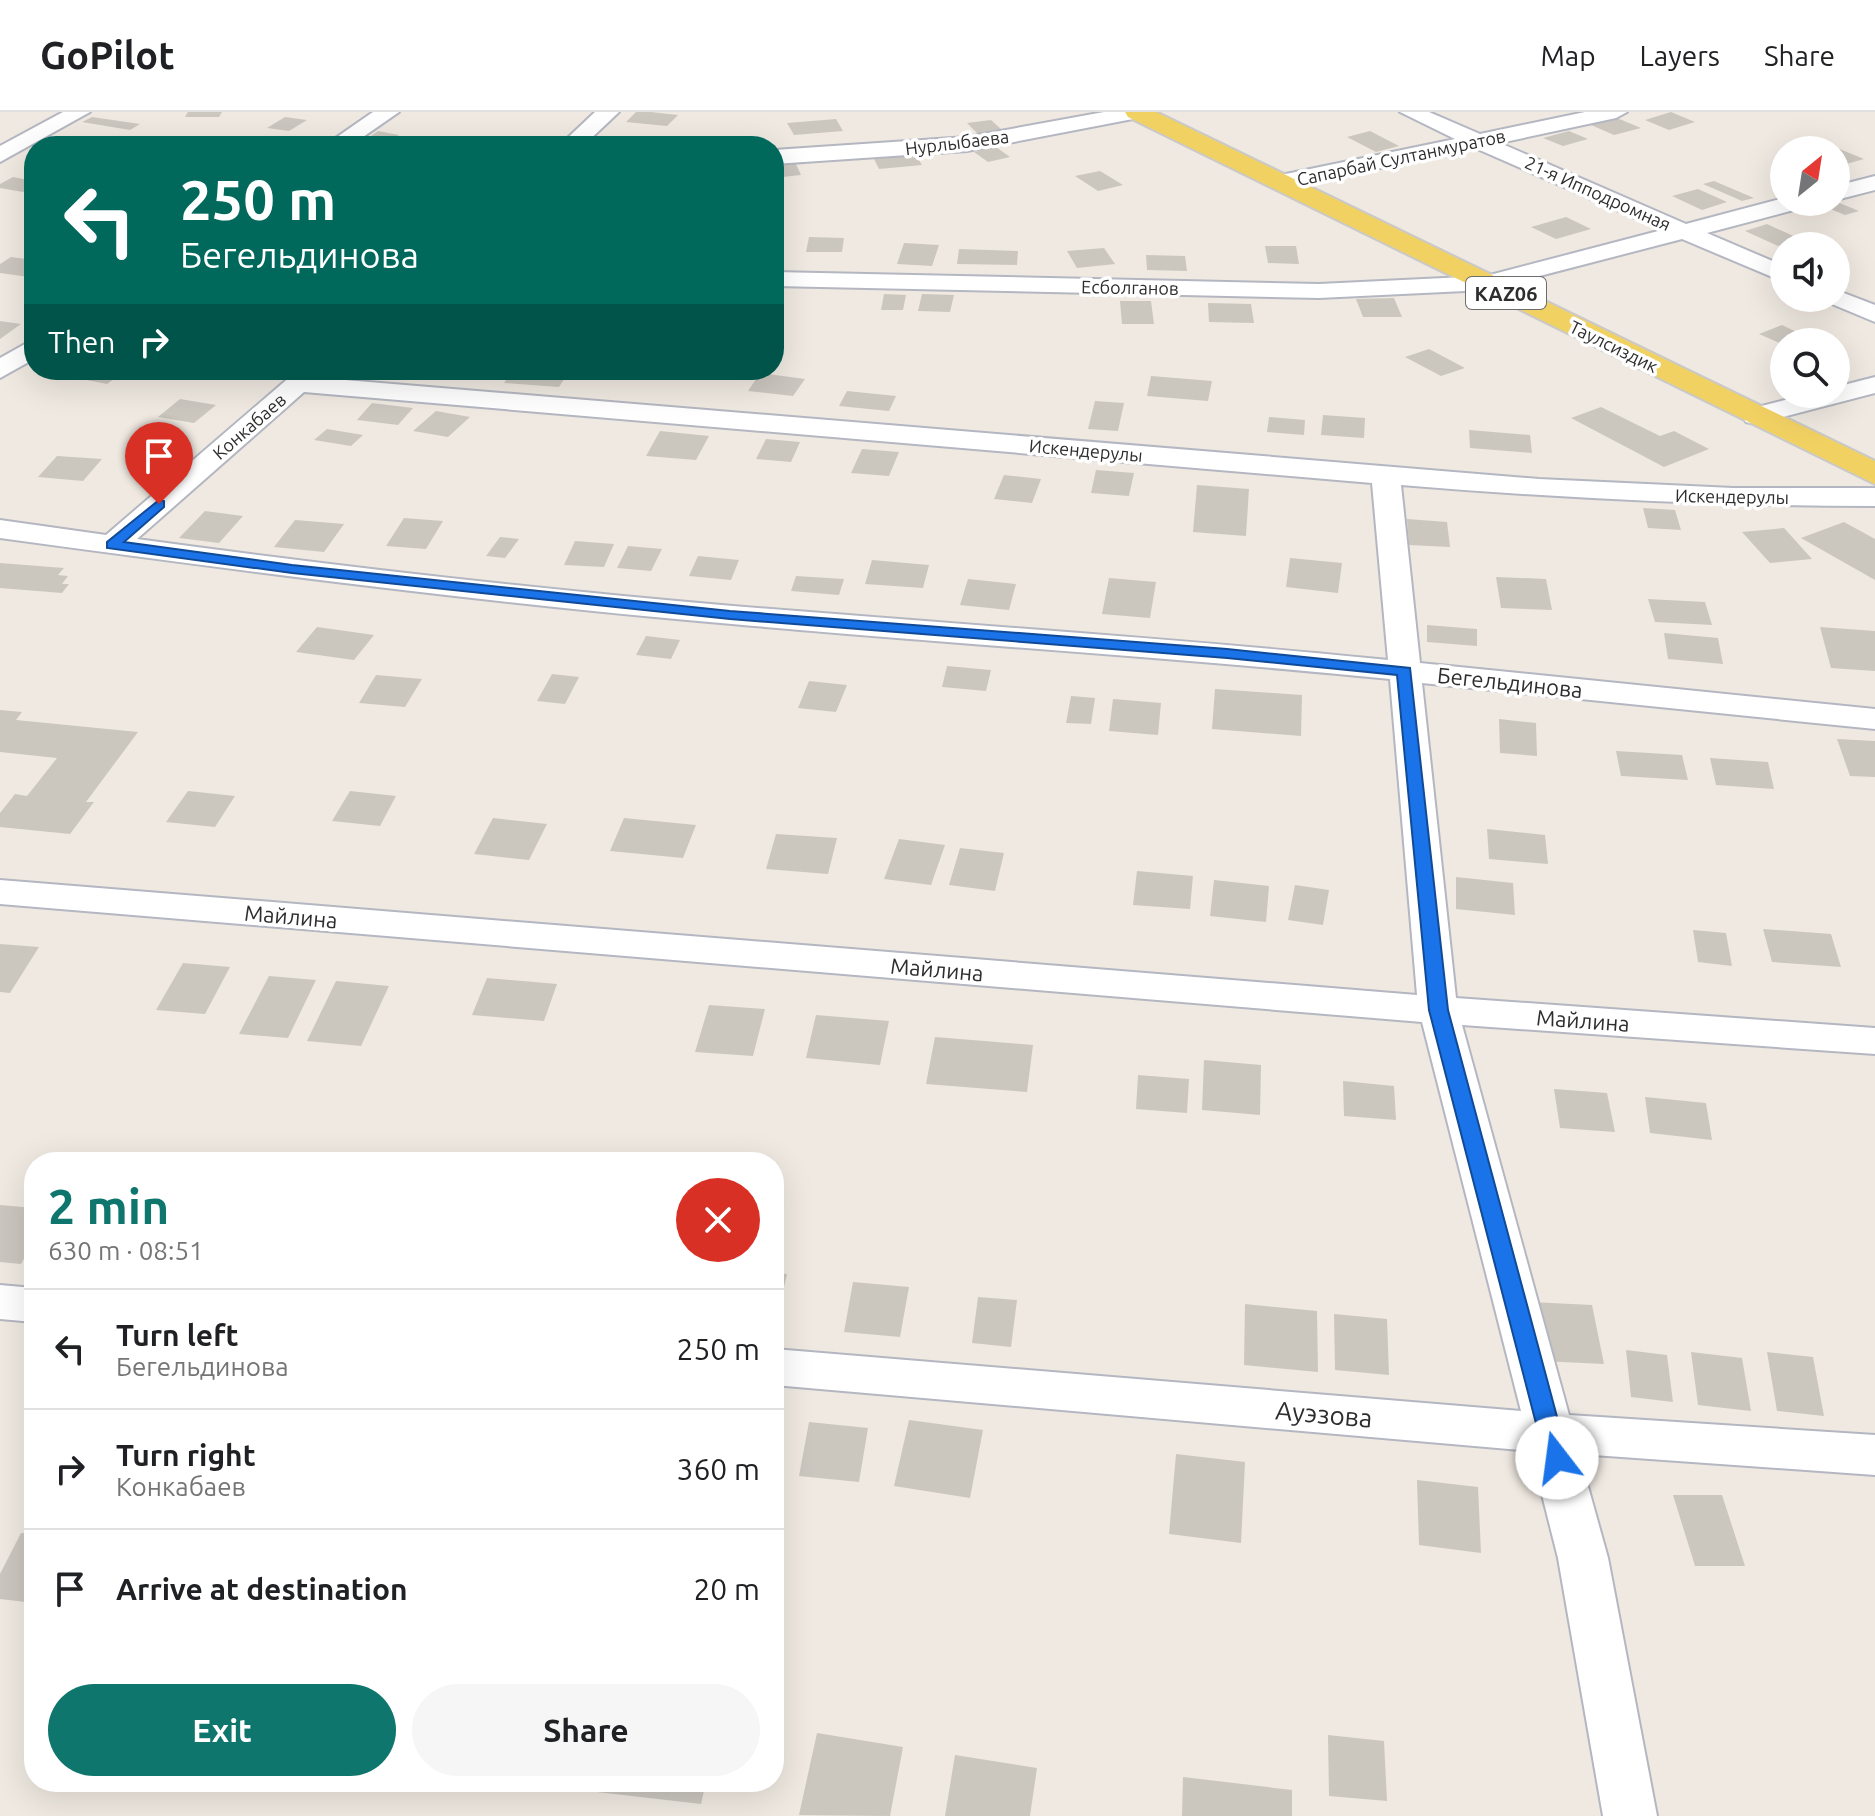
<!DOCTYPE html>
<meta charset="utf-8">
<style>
:root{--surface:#fff;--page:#f6f6f6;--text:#202124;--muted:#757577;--line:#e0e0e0;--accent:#0f766e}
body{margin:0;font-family:Ubuntu,sans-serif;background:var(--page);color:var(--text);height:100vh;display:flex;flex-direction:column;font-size:30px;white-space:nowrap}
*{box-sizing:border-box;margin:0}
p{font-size:26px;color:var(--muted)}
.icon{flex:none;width:44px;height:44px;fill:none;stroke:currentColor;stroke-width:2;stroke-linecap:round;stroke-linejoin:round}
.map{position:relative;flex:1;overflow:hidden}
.details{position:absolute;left:24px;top:1040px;width:760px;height:640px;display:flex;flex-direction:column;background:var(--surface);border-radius:32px;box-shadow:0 8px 32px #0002}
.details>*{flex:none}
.guide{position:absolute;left:24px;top:24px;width:760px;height:244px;border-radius:32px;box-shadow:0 8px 32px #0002;background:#00695c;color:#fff;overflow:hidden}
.needle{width:52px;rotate:30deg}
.controls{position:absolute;left:1770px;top:24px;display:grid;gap:16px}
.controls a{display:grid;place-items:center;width:80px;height:80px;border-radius:50%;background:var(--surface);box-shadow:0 8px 32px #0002;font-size:40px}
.pin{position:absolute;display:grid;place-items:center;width:68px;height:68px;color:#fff;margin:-82px -34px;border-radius:50% 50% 50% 0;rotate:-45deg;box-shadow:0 0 8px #0007}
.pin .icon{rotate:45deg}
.me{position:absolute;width:88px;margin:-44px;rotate:345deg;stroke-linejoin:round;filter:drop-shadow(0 0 6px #0008)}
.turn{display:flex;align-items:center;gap:28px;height:168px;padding:0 24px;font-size:36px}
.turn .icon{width:104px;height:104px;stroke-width:2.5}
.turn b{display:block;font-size:56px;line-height:68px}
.then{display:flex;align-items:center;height:76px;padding:0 24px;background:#0003;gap:16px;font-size:30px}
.round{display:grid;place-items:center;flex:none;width:84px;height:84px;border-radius:42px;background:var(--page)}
.summary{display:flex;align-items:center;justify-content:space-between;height:136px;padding:0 24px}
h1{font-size:48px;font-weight:700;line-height:60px;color:var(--accent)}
.cta{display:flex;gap:16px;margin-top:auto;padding:16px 24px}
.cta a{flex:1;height:92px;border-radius:48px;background:var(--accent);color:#fff;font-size:32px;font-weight:700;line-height:92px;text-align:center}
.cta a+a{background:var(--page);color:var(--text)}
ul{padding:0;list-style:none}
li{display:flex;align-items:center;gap:24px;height:120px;padding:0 24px;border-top:2px solid var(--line)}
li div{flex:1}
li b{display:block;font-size:30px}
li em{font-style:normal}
header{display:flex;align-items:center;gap:48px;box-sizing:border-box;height:112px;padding:0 40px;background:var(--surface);border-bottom:2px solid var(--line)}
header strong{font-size:38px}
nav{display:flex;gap:44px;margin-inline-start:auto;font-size:28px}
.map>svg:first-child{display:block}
</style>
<header>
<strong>GoPilot</strong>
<nav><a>Map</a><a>Layers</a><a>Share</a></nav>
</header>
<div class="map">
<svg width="1875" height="1704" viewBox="0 0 1875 1704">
<rect width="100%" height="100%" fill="#efe9e1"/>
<path fill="#cbc7bf" d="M 188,0 L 222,0 L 219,5 L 185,5 Z
M 636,0 L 651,0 L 678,3 L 667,14 L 626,10 Z
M 1671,0 L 1695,10 L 1669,18 L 1645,8 Z
M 92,5 L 140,12 L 130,18 L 82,10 Z
M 285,5 L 307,8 L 289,19 L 267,16 Z
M 1617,6 L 1641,16 L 1614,23 L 1591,13 Z
M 836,7 L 843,19 L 794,23 L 787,11 Z
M 991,8 L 1002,18 L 978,22 L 967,11 Z
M 378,19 L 399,23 L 384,32 L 364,29 Z
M 1370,19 L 1399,34 L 1376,40 L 1347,25 Z
M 1569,19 L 1588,27 L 1563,34 L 1543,26 Z
M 201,28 L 237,31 L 233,34 L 193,34 Z
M 1833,34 L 1842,38 L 1864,47 L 1836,55 L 1836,38 L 1822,38 Z
M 996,35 L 1010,45 L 988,50 L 974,40 Z
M 915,41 L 922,53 L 879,57 L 873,45 Z
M 795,50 L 801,63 L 774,66 L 774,52 Z
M 1100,59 L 1123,73 L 1098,79 L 1075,64 Z
M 13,65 L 34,69 L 34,74 L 23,80 L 0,76 L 0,72 Z
M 1714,69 L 1754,86 L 1742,89 L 1703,72 Z
M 1698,77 L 1727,90 L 1702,98 L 1672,84 Z
M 1837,90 L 1859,99 L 1845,103 L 1823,94 Z
M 1566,105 L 1591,117 L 1556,127 L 1531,115 Z
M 1767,112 L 1800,127 L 1778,134 L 1745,119 Z
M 809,125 L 844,126 L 842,140 L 806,140 Z
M 904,131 L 939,133 L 932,154 L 897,152 Z
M 1265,134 L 1296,134 L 1299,152 L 1268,151 Z
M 1104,136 L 1115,152 L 1077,156 L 1067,139 Z
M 959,137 L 1018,139 L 1017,153 L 957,152 Z
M 1146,143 L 1185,144 L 1187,159 L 1147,158 Z
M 11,145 L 34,148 L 34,161 L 29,165 L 0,161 L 0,152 Z
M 884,182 L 906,183 L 903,198 L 881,198 Z
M 922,182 L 954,183 L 950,200 L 918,199 Z
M 1394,186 L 1402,205 L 1363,205 L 1356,187 Z
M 1120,189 L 1151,189 L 1154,212 L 1122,212 Z
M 1208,191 L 1251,192 L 1254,211 L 1209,210 Z
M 0,209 L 21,212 L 0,227 Z
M 1782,213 L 1818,230 L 1784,230 L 1784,233 L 1759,222 Z
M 1429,237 L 1465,256 L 1441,264 L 1405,245 Z
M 74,258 L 127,258 L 107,272 L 66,264 Z
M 406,258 L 452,258 L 445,266 L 404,261 Z
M 513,258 L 570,258 L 559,275 L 504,271 Z
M 760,261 L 805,267 L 793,284 L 748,279 Z
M 1151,264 L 1212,269 L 1208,289 L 1147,284 Z
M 847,279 L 896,284 L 889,299 L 839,294 Z
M 180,287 L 216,293 L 194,311 L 158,305 Z
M 1095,289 L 1124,291 L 1118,319 L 1088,317 Z
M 372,291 L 413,296 L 398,313 L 357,308 Z
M 1601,295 L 1660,324 L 1674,319 L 1709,337 L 1664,355 L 1571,306 Z
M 436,299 L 470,305 L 448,325 L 413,319 Z
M 1323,303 L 1365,306 L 1364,326 L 1321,323 Z
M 1269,305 L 1305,308 L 1304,323 L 1267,320 Z
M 327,317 L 363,323 L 351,334 L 314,328 Z
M 1469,318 L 1530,323 L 1532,341 L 1470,336 Z
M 660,319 L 709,324 L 696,348 L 646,344 Z
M 766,327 L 800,330 L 791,350 L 756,347 Z
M 862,337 L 899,340 L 889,364 L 851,361 Z
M 57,344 L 102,347 L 83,369 L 38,365 Z
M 1096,358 L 1134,361 L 1129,384 L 1091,381 Z
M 1004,363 L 1041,367 L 1032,391 L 994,387 Z
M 1197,373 L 1249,377 L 1246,424 L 1193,420 Z
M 1643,396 L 1675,398 L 1681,418 L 1648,416 Z
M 205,399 L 243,404 L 219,431 L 179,426 Z
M 404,406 L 443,409 L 426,437 L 386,434 Z
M 1407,407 L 1447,410 L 1450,435 L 1409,433 Z
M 295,408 L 344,412 L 324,440 L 274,435 Z
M 1844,410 L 1875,427 L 1875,468 L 1801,426 Z
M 1784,416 L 1812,447 L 1770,451 L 1742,420 Z
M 500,425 L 519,427 L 505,446 L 486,444 Z
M 575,429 L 614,432 L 604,455 L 564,453 Z
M 628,434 L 662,437 L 651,459 L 617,456 Z
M 698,444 L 739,448 L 731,468 L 689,464 Z
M 1290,446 L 1342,451 L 1338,481 L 1286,475 Z
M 872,448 L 929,453 L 923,476 L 865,472 Z
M 0,451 L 64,456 L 58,463 L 68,464 L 62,472 L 69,472 L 62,481 L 0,476 Z
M 796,464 L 844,467 L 839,483 L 791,479 Z
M 1496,465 L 1546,467 L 1552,498 L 1501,496 Z
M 1109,466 L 1156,470 L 1150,506 L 1102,502 Z
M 968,467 L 1016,472 L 1009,498 L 960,493 Z
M 1648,487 L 1705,490 L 1712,513 L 1655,510 Z
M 1427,513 L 1477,517 L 1477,534 L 1427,530 Z
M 317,515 L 374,523 L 354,548 L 296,540 Z
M 1820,515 L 1875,519 L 1875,559 L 1831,556 Z
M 1664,521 L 1718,526 L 1723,552 L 1668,547 Z
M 646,524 L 680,528 L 671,547 L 636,543 Z
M 947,554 L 991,558 L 986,579 L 942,575 Z
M 552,562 L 579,565 L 565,592 L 537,589 Z
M 376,563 L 422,567 L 405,595 L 359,591 Z
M 809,569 L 847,573 L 836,600 L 798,596 Z
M 1215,577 L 1302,583 L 1301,624 L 1212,617 Z
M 1071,584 L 1095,586 L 1091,612 L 1066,611 Z
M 1113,587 L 1161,591 L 1158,623 L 1109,619 Z
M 0,598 L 22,600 L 16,608 L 138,620 L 86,690 L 94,690 L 70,722 L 0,715 L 0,701 L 15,682 L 27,684 L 57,646 L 0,640 Z
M 1499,607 L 1536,611 L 1537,644 L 1500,641 Z
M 1837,627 L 1875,629 L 1875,665 L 1850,664 Z
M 1616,639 L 1682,643 L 1688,668 L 1621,664 Z
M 1710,646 L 1768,650 L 1774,677 L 1716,673 Z
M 188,679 L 235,684 L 215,715 L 166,710 Z
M 350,679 L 396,684 L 380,714 L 332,709 Z
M 493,706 L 547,712 L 529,748 L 474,742 Z
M 624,706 L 696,713 L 683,746 L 610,739 Z
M 1487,717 L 1545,723 L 1548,752 L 1489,747 Z
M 776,722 L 837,726 L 828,762 L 766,757 Z
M 899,727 L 945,733 L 931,773 L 884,767 Z
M 960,736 L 1004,741 L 995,779 L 949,773 Z
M 1137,759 L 1193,764 L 1190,797 L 1133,793 Z
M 1456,765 L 1513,771 L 1515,803 L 1456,797 Z
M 1214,768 L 1269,774 L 1266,810 L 1210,804 Z
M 1295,773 L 1329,778 L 1323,813 L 1288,808 Z
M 1763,817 L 1831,822 L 1841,855 L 1772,850 Z
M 1693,818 L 1726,821 L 1732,854 L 1698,850 Z
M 0,832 L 39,835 L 10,881 L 0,880 Z
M 183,851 L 230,855 L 205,902 L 156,898 Z
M 269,864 L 316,868 L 288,926 L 239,922 Z
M 487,866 L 557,872 L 544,909 L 472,903 Z
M 336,869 L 389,874 L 361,934 L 307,929 Z
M 709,893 L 765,897 L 753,944 L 695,940 Z
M 816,903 L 889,909 L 880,953 L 806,946 Z
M 935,925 L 1033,933 L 1027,980 L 926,972 Z
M 1204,948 L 1261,953 L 1260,1003 L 1202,998 Z
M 1138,963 L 1189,967 L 1187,1001 L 1136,997 Z
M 1343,969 L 1394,974 L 1396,1008 L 1344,1004 Z
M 1554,977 L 1607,981 L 1615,1020 L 1560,1016 Z
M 1645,985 L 1706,991 L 1712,1028 L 1650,1021 Z
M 0,1093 L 34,1096 L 34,1128 L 21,1152 L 0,1150 Z
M 774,1161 L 787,1162 L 775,1214 L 774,1214 Z
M 853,1170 L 909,1175 L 900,1225 L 844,1220 Z
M 978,1185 L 1017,1188 L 1011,1235 L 972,1231 Z
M 1531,1190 L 1592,1193 L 1604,1252 L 1541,1249 Z
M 1245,1192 L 1317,1199 L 1318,1260 L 1244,1253 Z
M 1334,1202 L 1387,1207 L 1389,1263 L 1335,1258 Z
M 1626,1238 L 1667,1243 L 1673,1290 L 1631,1285 Z
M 1691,1240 L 1742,1246 L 1751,1299 L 1698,1293 Z
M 1767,1240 L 1813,1245 L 1824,1304 L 1777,1299 Z
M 909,1308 L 983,1318 L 970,1386 L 894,1374 Z
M 809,1310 L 868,1316 L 859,1370 L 799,1364 Z
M 1176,1342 L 1245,1350 L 1241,1431 L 1169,1422 Z
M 1417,1368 L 1478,1375 L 1481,1441 L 1419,1433 Z
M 1673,1383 L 1722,1383 L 1745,1454 L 1695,1454 Z
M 21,1421 L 34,1422 L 34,1491 L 0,1487 L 0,1462 Z
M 817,1621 L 903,1635 L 890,1704 L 799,1703 Z
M 1328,1623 L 1384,1629 L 1387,1689 L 1329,1684 Z
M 955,1643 L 1037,1656 L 1030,1704 L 945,1704 Z
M 1183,1665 L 1292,1678 L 1292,1704 L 1182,1704 Z
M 470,1670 L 529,1670 L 526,1679 Z
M 600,1670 L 706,1670 L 701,1692 L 597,1680 Z"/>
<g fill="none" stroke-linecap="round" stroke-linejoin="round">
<g stroke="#b4b7c1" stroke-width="4">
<path id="minor" d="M 63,0 L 90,0 L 0,50 L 0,34 Z
M 373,0 L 399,0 L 350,34 L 324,34 Z
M 595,0 L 619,0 L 583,34 L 559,34 Z
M 1104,0 L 1149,0 L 1138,6 L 967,39 L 774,52 L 774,38 L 967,25 Z
M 1400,0 L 1429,0 L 1480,22 L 1585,0 L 1627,0 L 1616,6 L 1500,31 L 1686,112 L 1784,86 L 1784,90 L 1809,90 L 1805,95 L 1707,121 L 1784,154 L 1784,170 L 1682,127 L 1486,178 L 1319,186 L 774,174 L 774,160 L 1319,172 L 1486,164 L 1662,118 L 1475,36 L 1281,77 L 1270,70 L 1281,63 L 1455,27 Z
M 1875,64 L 1875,78 L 1836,88 L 1836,74 Z
M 1836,178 L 1875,193 L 1875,210 L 1827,190 L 1824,186 L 1836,186 Z
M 34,227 L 34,247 L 0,266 L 0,246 Z
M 298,258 L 327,258 L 321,266 L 1539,367 L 1733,376 L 1875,376 L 1875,394 C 1716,394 1559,386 1401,373 L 1420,551 L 1875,597 L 1875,617 L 1422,571 L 1456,886 L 1875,916 L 1875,942 L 1462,913 L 1569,1303 L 1875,1323 L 1875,1363 L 1579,1342 L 1608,1446 L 1657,1704 L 1603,1704 L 1558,1446 L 1531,1339 L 774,1273 L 774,1237 L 1521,1299 L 1422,910 L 0,792 L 0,768 L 1417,883 L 1390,567 C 1171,545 951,532 732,512 C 487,491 243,459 0,426 L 0,408 L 106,423 ZM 304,280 L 1372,371 L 1388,548 C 1170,526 951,512 733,494 C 534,477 335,454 137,427 Z
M 1875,265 L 1875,281 L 1756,312 L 1746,310 L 1742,304 L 1746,298 L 1809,282 L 1836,282 L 1836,275 Z
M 0,1173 L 34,1176 L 34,1210 L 0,1207 Z"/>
</g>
<g stroke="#c9c9c9" stroke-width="4">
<path id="major" d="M 1125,0 L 1156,0 L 1875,349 L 1875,372 L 1128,5 Z"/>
</g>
<use href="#minor" fill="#fff" fill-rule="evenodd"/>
<use href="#major" fill="#f2d163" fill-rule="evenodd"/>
</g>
<path fill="#1a73e8" stroke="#114b97" stroke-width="2" d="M 159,388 L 164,389 L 164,395 L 124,430 L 292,453 L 730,499 L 1227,537 L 1410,556 L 1448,898 L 1568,1346 L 1565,1352 L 1549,1352 L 1545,1346 L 1429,898 L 1397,563 L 1227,546 L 730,507 L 292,461 L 107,436 L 107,430 Z"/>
<g text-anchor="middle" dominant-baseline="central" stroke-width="7" stroke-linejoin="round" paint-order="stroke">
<g font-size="18" fill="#2e2e2e" stroke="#fff">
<text transform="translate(957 30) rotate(-7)">Нурлыбаева</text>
<text transform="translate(1401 45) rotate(-12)">Сапарбай Султанмуратов</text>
<text transform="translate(1598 81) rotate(24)">21-я Ипподромная</text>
<text transform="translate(1130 175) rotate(1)">Есболганов</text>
<text transform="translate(1614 234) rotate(26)">Таулсиздик</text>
<text transform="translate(249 314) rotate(-41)">Конкабаев</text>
<text transform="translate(1086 338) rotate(5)">Искендерулы</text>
<text transform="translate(1732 384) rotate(1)">Искендерулы</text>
</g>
<rect fill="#fff" stroke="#6d6d6d" stroke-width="2" x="1466" y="165" width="80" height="32" rx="6"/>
<g font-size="20" font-weight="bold" fill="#2e2e2e">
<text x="1506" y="181">KAZ06</text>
</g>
<g font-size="22" fill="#2e2e2e" stroke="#fff">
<text transform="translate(1510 570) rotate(6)">Бегельдинова</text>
<text transform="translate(291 804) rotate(5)">Майлина</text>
<text transform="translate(937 857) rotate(5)">Майлина</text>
<text transform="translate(1583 908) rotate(4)">Майлина</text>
</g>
<g font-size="26" fill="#2e2e2e" stroke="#fff">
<text transform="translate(1324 1302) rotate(5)">Ауэзова</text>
</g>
</g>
</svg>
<div class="controls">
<a><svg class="needle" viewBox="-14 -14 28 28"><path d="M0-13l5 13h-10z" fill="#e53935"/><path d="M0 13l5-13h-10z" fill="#757577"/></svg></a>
<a><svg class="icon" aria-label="sound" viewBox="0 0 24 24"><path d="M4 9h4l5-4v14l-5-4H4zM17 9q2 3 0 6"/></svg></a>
<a><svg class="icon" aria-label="search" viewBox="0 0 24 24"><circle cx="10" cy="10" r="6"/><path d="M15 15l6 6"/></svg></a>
</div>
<div class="pin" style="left:159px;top:392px;background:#d93025"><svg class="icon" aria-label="arrive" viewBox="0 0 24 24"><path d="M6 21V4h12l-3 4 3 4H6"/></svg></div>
<svg class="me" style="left:1557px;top:1346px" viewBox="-20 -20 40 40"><circle r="19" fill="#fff"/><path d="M0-13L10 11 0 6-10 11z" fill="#1a73e8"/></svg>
<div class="guide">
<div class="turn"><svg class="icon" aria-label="left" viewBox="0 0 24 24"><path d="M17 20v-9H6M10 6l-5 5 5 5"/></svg><div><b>250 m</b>Бегельдинова</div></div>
<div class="then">Then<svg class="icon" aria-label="right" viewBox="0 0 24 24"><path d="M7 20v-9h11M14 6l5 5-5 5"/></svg></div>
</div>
<section class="details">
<div class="summary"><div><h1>2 min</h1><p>630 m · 08:51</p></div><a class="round" style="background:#d93025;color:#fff"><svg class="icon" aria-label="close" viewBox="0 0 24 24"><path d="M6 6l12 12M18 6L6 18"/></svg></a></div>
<ul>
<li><svg class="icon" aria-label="left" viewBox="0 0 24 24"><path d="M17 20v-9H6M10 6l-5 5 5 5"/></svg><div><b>Turn left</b><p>Бегельдинова</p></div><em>250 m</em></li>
<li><svg class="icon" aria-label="right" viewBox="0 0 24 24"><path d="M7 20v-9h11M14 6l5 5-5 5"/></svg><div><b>Turn right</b><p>Конкабаев</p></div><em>360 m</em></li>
<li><svg class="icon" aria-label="arrive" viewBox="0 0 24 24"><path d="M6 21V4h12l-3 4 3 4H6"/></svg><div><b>Arrive at destination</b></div><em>20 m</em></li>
</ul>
<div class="cta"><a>Exit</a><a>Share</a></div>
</section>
</div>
